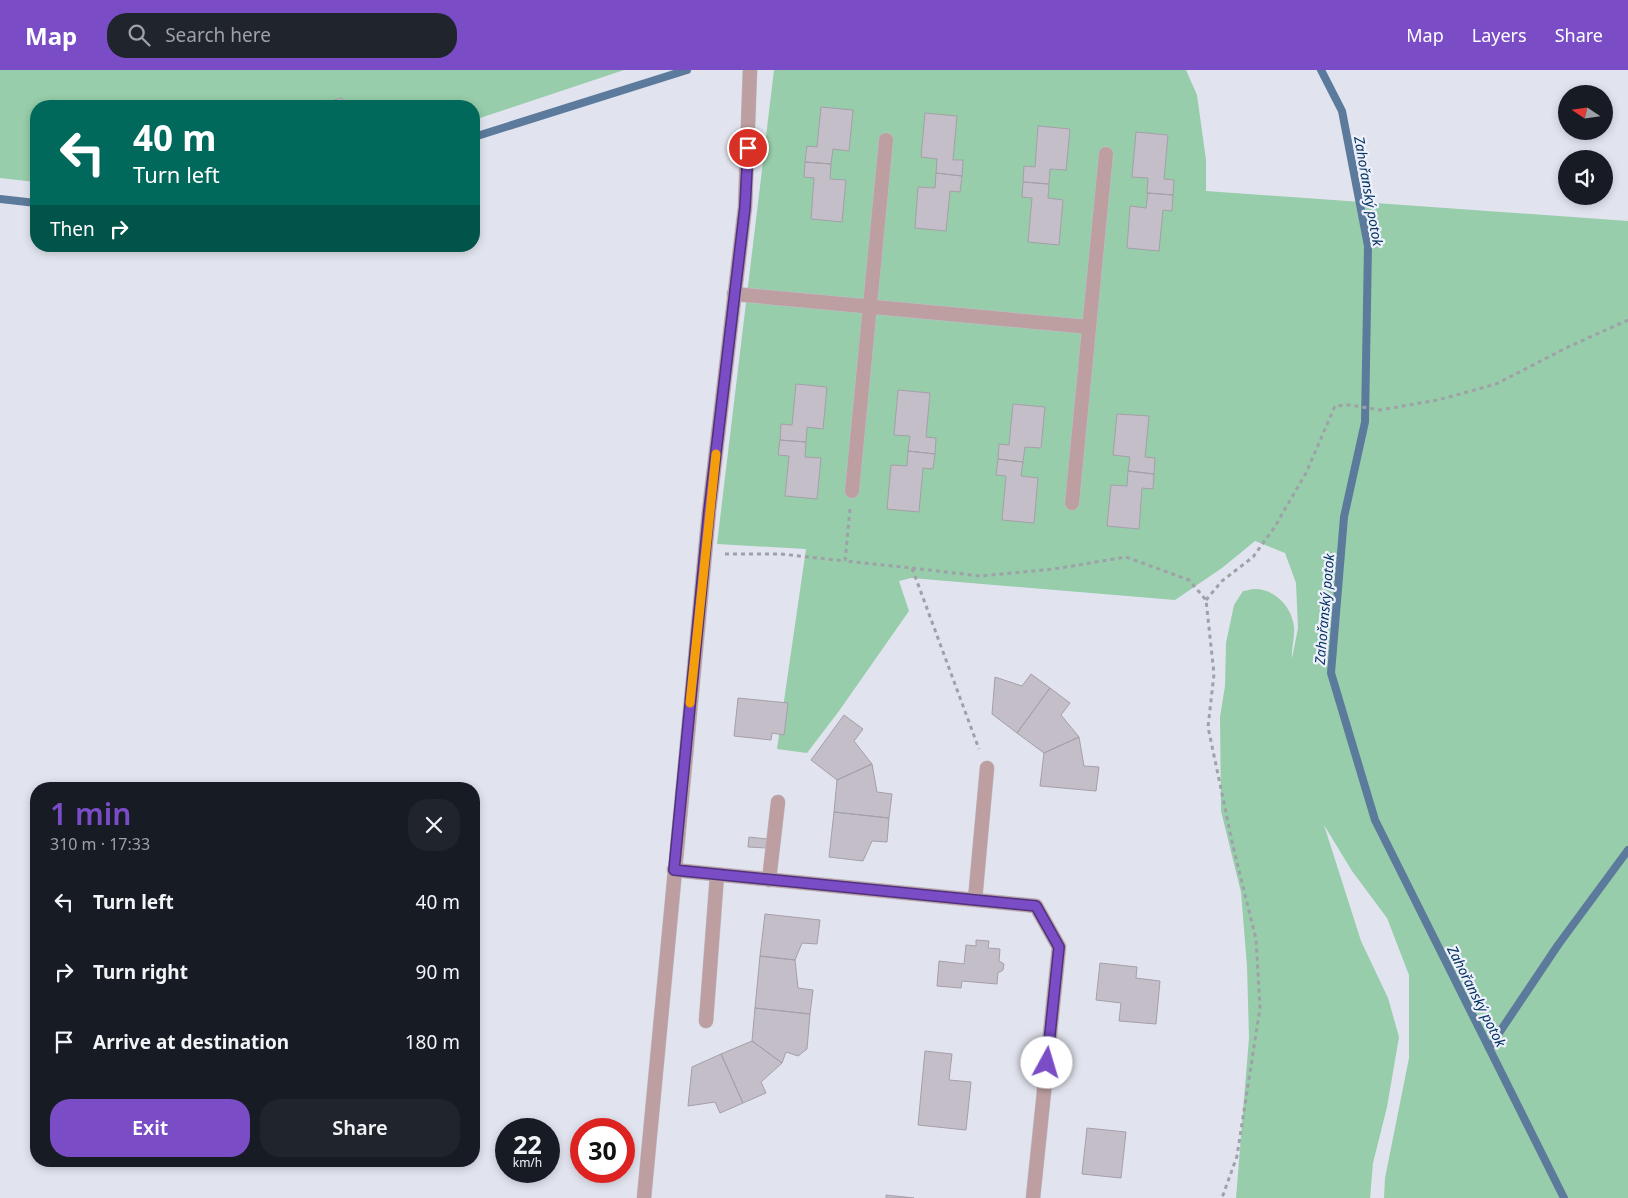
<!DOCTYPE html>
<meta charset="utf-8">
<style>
:root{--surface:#171b24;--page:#20242c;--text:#f1f3f6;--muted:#9ea1a6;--accent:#7a4dc6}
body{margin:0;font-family:"Noto Sans",sans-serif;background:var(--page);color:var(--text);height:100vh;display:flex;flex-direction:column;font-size:19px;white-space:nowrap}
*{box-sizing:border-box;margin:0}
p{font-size:16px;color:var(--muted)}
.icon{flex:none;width:28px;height:28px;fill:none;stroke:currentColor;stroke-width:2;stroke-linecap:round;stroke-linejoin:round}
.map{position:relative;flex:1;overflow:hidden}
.panel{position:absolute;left:30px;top:712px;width:450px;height:385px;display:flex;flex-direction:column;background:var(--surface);border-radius:20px;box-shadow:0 2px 8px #0003}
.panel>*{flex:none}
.hud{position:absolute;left:30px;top:30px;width:450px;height:152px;border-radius:20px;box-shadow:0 2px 8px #0003;background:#00695c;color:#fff;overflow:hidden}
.needle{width:32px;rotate:283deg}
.fabs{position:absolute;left:1558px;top:15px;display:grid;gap:10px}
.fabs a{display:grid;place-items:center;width:55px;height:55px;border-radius:50%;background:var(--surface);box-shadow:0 2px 8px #0003;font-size:25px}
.speed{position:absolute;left:495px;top:1048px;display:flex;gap:10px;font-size:25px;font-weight:700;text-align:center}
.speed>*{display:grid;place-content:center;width:65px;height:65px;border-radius:50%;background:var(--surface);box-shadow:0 2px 8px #0003;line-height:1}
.speed small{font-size:12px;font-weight:400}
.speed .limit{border:8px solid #d22;background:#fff;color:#111}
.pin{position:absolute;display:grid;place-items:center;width:42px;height:42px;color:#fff;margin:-21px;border:2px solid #fff;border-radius:50%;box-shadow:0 1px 5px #0007}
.me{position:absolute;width:55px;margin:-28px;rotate:6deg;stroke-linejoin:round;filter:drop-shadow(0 0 4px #0008)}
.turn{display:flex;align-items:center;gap:18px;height:105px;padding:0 20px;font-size:22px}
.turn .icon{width:65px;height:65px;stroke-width:2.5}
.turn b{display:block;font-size:35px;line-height:42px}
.then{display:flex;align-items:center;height:48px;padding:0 20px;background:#0003;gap:10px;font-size:19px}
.round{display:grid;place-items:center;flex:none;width:52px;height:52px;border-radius:20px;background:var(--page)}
.overview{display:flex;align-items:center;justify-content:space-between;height:85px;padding:0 20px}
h1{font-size:30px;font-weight:600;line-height:38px;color:var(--accent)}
.action{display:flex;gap:10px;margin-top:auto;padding:10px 20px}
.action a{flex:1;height:58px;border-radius:20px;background:var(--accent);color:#fff;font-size:20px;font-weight:600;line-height:58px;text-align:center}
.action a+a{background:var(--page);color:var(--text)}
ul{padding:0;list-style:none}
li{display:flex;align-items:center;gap:15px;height:70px;padding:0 20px}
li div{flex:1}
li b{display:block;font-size:19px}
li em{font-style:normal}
header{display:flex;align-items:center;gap:30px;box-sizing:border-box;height:70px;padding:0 25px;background:var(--accent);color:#fff}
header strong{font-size:24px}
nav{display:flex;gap:28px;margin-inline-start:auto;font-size:18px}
.search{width:350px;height:45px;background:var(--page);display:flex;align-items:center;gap:12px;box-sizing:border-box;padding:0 18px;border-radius:20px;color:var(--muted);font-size:19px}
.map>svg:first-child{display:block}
</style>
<header>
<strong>Map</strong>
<div class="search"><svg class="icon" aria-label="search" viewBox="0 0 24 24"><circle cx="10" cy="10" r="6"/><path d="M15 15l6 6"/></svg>Search here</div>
<nav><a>Map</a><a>Layers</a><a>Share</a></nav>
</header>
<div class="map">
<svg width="1628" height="1128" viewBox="0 0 1628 1128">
<rect width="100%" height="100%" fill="#e1e3ee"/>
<path fill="#97cdaa" d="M 0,0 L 624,0 L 474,50 L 474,36 L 36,36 L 36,112 L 0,108 Z
M 774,0 L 1186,0 L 1197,25 L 1206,90 L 1206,121 L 1628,151 L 1628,1128 L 1384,1128 L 1385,1108 L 1409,988 L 1409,905 L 1387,848 L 1352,801 L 1324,755 L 1361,871 L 1388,928 L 1399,967 L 1387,1037 L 1373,1093 L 1370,1128 L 1236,1128 L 1249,968 L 1247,896 L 1241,822 L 1221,741 L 1220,647 L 1225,616 L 1226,573 L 1234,535 L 1243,521 C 1246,521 1251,519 1255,519 C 1275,519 1292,537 1294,557 C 1295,567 1291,579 1292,588 L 1298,558 L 1296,513 L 1285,483 L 1255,471 L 1222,498 L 1175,530 L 911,508 L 899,511 L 909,541 L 839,641 L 807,683 L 777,679 L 806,479 L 717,474 Z"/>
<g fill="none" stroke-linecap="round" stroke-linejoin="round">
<path stroke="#5c7a9b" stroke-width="8" d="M 1321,0 L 1342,41 L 1368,176 L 1365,352 L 1344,447 L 1331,603 L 1375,750 L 1564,1128
M 474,67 L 687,0
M 0,129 L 36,133
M 1489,978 L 1558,875 L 1628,780"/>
</g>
<path fill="#c4bec8" stroke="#a59fa9" d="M 342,28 L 344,36 L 315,36 L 315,35 Z
M 821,37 L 853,40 L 849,81 L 833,79 L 831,94 L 805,92 L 807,76 L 817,77 Z
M 925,43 L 957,46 L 953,90 L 963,90 L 962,106 L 936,103 L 937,89 L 921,87 Z
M 1038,56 L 1070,59 L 1066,100 L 1050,99 L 1049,114 L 1023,112 L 1024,96 L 1035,97 Z
M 1136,62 L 1168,65 L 1164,109 L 1174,110 L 1173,125 L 1147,123 L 1148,108 L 1132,107 Z
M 805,92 L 831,94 L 830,109 L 846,110 L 842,152 L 811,149 L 814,108 L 804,107 Z
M 936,103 L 962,106 L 960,122 L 950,121 L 946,161 L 915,158 L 918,117 L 935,118 Z
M 1023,112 L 1049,114 L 1048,128 L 1063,130 L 1059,175 L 1028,172 L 1032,128 L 1022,127 Z
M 1148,123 L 1173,125 L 1172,141 L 1163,140 L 1159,181 L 1127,178 L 1130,136 L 1146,138 Z
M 796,314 L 827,317 L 823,359 L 807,357 L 806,372 L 780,370 L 781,354 L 792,355 Z
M 898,320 L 930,323 L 926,367 L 936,368 L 935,384 L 908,381 L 910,366 L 894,365 Z
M 1013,334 L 1045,337 L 1041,378 L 1025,377 L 1023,392 L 998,389 L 999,374 L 1009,375 Z
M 1117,344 L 1149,346 L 1145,387 L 1155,388 L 1154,404 L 1128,401 L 1130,387 L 1113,385 Z
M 780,370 L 806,372 L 805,387 L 821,388 L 817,429 L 785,426 L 789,386 L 778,385 Z
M 908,381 L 935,384 L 933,399 L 923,398 L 919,442 L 887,439 L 891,395 L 907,396 Z
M 998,389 L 1023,392 L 1021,406 L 1038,408 L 1034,453 L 1002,450 L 1006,406 L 996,405 Z
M 1128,401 L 1154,404 L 1153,419 L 1142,418 L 1139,459 L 1107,456 L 1111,415 L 1127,416 Z
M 1031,604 L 1050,618 L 1017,663 L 992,644 L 995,607 L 1022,616 Z
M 1050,618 L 1070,633 L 1061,645 L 1079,667 L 1044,683 L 1017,663 Z
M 738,628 L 788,633 L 784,665 L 772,663 L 771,670 L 734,666 Z
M 844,645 L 863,659 L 854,671 L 872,694 L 837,710 L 811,690 Z
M 1079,667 L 1084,696 L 1099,697 L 1096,721 L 1040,716 L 1044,683 Z
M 872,694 L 877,722 L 892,724 L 889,748 L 834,742 L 837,710 Z
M 834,742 L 889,748 L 887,772 L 872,771 L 863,791 L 829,787 Z
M 749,767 L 767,769 L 766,778 L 748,777 Z
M 765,844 L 820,850 L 817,874 L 802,873 L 795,890 L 760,886 Z
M 976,870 L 989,871 L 988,878 L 1000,879 L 999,891 L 1004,894 L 1003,900 L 1000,902 L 998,902 L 997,914 L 962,911 L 961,918 L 937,916 L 939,891 L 964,894 L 966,875 L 976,876 Z
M 760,886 L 795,890 L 798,918 L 813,920 L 810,944 L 755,938 Z
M 1100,893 L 1137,897 L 1136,908 L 1160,911 L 1156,954 L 1119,951 L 1121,933 L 1096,930 Z
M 755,938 L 810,944 L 807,979 L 798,986 L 786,982 L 782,993 L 752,971 Z
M 752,971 L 782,993 L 761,1012 L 766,1023 L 743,1033 L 721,984 Z
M 925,981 L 952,984 L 949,1010 L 971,1012 L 966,1060 L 918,1055 Z
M 721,984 L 743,1033 L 720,1043 L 715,1032 L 688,1036 L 692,997 Z
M 1087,1058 L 1126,1062 L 1121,1108 L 1082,1104 Z
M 886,1125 L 914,1128 L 886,1128 Z"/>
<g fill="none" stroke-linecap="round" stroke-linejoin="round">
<g stroke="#bec0ca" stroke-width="15">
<path id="minor" d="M 734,224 L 1089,257
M 852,421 L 886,70
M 1072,433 L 1106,84
M 674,800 L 1036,836 L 1059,877 L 1033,1128
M 769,810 L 778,732
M 975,830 L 987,698
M 706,951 L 717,805"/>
</g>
<g stroke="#bec0ca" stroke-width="15">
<path id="tertiary" d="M 644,1128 L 709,441 L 745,137 L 750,0"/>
</g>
<path stroke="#9fa1a9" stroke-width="3" stroke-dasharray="4 4" stroke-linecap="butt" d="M 850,439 L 845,491 L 912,498 L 979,679
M 725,484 L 781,484 L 845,491
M 912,498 L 980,506 L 1054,499 L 1126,487 L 1189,510 L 1206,530 L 1214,604 L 1208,657 L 1233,776 L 1256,869 L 1260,938 L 1237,1086 L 1222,1128
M 1206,530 L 1222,511 L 1253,487 L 1274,458 L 1306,403 L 1335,336 L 1350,335 L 1380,340 L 1438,330 L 1496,314 L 1566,278 L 1628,250"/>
<use href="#minor" stroke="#be9fa1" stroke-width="14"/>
<use href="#tertiary" stroke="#be9fa1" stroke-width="14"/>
</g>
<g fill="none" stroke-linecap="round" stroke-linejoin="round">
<g stroke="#4f3281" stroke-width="12">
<path id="route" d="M 748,78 L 745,137 L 709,441 L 674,800 L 1036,836 L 1059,877 L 1047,993"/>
</g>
<use href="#route" stroke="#7a4dc6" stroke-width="9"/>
<path stroke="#f59e0b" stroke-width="9" d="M 690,633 L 716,384"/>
</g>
<g text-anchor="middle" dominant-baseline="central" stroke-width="4.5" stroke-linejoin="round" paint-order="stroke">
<g font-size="14" font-style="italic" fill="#043460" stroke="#eef0fc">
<text transform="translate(1369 121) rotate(80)">Zahořanský potok</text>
<text transform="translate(1324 539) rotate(-85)">Zahořanský potok</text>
<text transform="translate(1477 926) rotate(63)">Zahořanský potok</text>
</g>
</g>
</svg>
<div class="fabs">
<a><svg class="needle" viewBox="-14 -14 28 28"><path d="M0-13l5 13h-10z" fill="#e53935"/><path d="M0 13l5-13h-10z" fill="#9ea1a6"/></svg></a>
<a><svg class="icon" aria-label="sound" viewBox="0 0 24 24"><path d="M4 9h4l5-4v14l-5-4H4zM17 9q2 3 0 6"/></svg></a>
</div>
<div class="speed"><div>22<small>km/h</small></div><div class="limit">30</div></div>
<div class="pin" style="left:748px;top:78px;background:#d93025"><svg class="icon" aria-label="arrive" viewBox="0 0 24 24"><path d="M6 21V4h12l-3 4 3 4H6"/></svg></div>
<svg class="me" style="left:1047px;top:993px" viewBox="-20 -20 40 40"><circle r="19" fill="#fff"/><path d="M0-13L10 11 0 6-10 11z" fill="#7a4dc6"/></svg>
<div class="hud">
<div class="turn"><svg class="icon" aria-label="left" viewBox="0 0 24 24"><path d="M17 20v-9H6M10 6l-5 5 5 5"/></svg><div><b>40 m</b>Turn left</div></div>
<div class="then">Then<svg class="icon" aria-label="right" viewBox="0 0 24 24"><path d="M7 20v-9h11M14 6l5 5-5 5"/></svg></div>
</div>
<section class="panel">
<div class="overview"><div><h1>1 min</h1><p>310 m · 17:33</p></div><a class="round"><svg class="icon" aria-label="close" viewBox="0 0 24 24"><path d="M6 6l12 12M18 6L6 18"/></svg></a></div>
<ul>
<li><svg class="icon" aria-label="left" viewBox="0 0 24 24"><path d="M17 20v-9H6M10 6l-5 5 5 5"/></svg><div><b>Turn left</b></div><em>40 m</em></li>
<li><svg class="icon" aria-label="right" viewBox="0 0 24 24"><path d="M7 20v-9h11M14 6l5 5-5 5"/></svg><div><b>Turn right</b></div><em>90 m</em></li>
<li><svg class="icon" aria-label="arrive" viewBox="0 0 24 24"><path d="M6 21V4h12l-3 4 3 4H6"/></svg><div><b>Arrive at destination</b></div><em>180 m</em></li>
</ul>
<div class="action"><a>Exit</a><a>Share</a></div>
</section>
</div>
